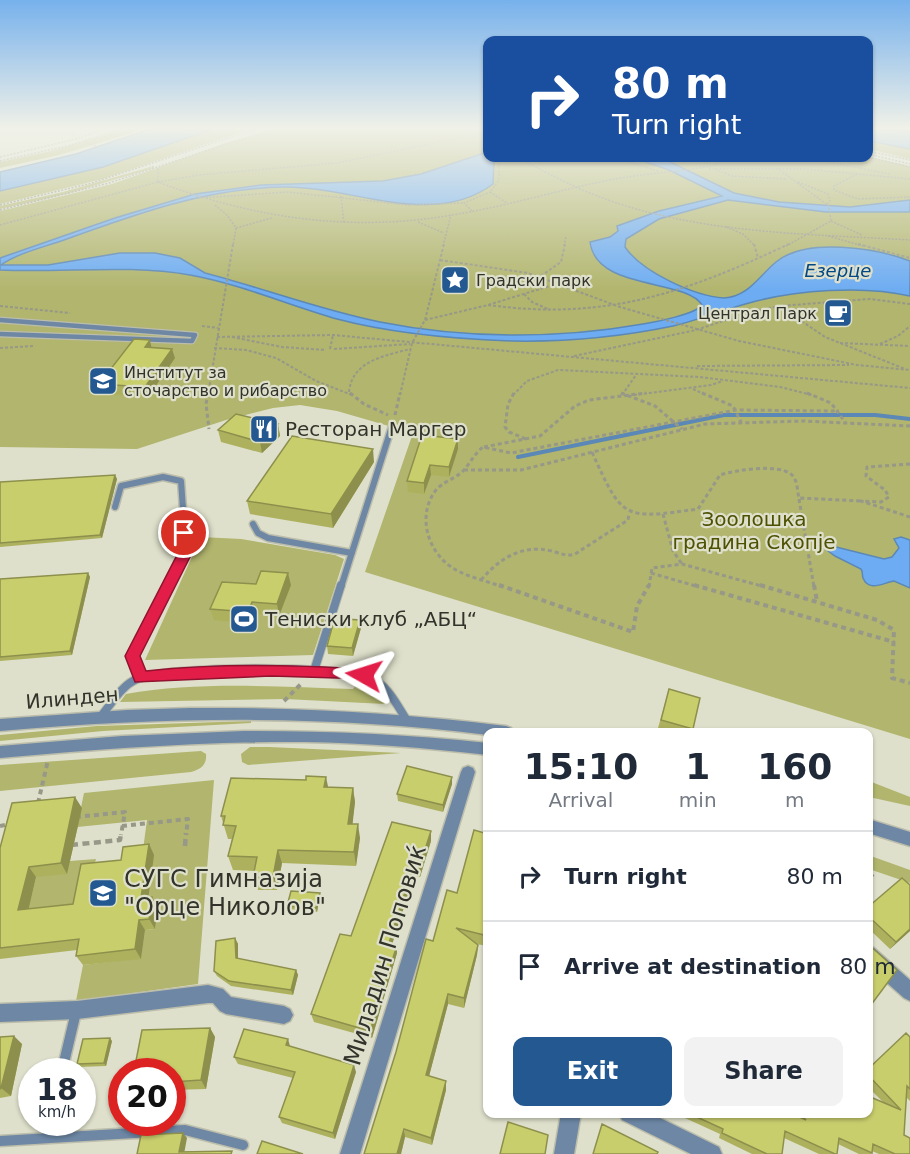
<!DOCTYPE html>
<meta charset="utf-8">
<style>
:root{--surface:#fff;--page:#f2f2f3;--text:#1f2937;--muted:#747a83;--line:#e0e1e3;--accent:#235891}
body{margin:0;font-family:"DejaVu Sans",sans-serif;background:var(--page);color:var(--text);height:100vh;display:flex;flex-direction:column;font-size:22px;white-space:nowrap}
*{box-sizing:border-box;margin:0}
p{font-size:20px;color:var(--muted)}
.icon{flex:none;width:33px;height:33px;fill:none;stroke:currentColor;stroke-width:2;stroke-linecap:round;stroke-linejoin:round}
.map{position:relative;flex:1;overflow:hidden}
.panel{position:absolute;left:483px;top:728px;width:390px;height:390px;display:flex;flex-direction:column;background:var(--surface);border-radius:12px;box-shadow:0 2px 4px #0004}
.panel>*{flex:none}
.guide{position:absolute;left:483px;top:36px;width:390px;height:126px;border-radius:12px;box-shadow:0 2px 4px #0004;background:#1a4fa0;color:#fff;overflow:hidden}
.speed{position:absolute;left:18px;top:1058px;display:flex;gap:12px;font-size:30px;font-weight:700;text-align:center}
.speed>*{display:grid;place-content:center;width:78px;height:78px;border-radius:50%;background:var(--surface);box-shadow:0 2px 4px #0004;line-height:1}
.speed small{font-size:15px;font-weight:400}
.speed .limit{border:9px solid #d22;background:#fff;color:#111}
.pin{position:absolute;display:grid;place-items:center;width:51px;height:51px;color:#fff;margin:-26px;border:3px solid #fff;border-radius:50%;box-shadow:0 2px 6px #0007}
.me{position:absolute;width:66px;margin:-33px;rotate:276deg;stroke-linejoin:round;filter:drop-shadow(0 0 4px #0008)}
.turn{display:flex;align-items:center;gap:21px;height:126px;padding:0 30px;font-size:27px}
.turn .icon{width:78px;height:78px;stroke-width:2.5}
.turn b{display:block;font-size:42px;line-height:51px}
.eta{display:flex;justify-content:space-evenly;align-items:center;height:102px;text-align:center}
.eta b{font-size:36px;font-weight:800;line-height:42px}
.action{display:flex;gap:12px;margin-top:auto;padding:12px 30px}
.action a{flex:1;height:69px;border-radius:12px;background:var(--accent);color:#fff;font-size:24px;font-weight:800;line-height:69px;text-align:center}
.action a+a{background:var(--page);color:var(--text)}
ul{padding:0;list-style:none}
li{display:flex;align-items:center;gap:18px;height:90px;padding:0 30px;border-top:2px solid var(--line)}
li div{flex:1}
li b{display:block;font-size:22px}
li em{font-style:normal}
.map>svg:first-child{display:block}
</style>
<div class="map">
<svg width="910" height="1154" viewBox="0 0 910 1154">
<rect width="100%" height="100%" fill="#dee0cb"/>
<path fill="#b1b56d" d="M 124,129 L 145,129 L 59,155 L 0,168 L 0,162 L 51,151 Z
M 213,129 L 250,129 L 103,179 L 0,204 L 0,191 L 103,167 Z
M 275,129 L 487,129 L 488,158 L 869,157 L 910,166 L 910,739 L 365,572 L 413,433 L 337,411 L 300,405 L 273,408 L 226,420 L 137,449 L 0,447 L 0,211 L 112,184 L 223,144 Z
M 869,141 L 910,149 L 910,159 L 869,149 Z
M 150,167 L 154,168 L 66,194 L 0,209 L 0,206 L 63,192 Z
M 201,537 L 241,539 L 335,555 L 344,559 L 313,655 L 145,660 Z
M 358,682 L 376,692 L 385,704 L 285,699 L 120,702 L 126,694 C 200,681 277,687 353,689 Z
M 251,721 L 251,723 L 103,731 L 0,741 L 0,735 L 97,726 Z
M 250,747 L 269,747 L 401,753 L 248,765 L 242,762 L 241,754 Z
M 201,751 L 206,754 C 207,765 201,769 191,772 L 0,791 L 0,765 Z
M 214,780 L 198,984 L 76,1001 L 83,965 L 141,958 L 145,930 L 155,929 L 158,907 L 147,908 L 142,857 L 147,820 L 77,827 L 84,793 Z
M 869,781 L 910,797 L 910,806 L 869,797 Z
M 868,855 L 910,870 L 910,883 L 869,869 Z
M 96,859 L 80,914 L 26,920 L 36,877 L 70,861 Z"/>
<path fill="#6dacf2" stroke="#5b88b6" stroke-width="1.5" d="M 150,129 L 213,129 L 103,167 L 0,191 L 0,172 L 76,154 Z
M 869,129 L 910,131 L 910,149 L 869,141 Z
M 487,152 L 488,158 L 494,158 L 493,184 C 433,229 351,186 284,187 C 207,188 136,214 64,240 C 44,247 18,253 1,265 L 48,265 L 120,253 L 155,253 L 180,258 L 205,273 C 263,288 320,310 380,322 C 465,339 558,339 643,324 C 656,322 696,314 702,305 C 685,278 596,291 590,242 L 610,237 L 618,231 L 617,226 L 659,211 L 722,196 L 669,170 L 634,158 L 662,158 L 734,193 L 779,202 L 850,207 L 910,200 L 910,212 L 826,212 L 728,200 L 659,219 L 626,239 L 625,247 C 642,272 694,296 724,298 C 748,297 759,276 776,262 C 806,237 876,248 910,261 L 910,296 C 863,285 795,290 749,303 C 723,310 699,320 673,326 C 620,337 566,342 512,341 C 453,339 394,334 337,319 C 288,305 240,284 190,275 C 128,264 63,273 0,270 L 0,258 L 115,218 L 195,194 L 261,185 L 383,181 L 421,174 Z
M 901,537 L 910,540 L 910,588 L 894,581 C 885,582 869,593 863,578 C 862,575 863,572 861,569 L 835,556 L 816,542 L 884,559 L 892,557 L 899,548 L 894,539 Z"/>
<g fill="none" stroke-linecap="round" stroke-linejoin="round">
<path stroke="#5b88b6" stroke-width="4" d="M 518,457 L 724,415 L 875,415 L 910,419"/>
<g stroke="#bcbdab" stroke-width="7">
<path id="service-far3" d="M 0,320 L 195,335 L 192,341 L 0,334"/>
</g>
<g stroke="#bcbdab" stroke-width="9">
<path id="service-far2" d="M 115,507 L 121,486 L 163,477 L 181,481 L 186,551 L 168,587
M 253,524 L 258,533 L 268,538 L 352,553
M 341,587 L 392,426"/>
</g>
<g stroke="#bcbdab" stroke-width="10">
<path id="service-far1" d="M 314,671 L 341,585
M 141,678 L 133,656 L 169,585
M 102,715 C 112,703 122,685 137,679 C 170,666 337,665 370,678 C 387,684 397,705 406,719"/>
</g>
<g stroke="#bcbdab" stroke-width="13">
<path id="service" d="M 62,1071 L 76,1012
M 46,1138 L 50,1122
M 0,1141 L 185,1130 L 243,1145"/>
</g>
<g stroke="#bcbdab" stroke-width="3">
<path id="minor" d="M 468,766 L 473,768 L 475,772 L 360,1154 L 340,1154 L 461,772 L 463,768 Z
M 868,946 L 874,948 L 910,980 L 910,1001 L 904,998 L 868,966 Z
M 208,985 L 223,989 L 231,997 L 284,1006 L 290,1009 L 293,1015 L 290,1021 L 284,1024 L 226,1014 L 220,1011 L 213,1003 L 208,1003 L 77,1019 L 0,1022 L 0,1004 L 77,1001 Z
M 561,1113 L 581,1113 L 574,1154 L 554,1154 Z
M 619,1113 L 650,1113 L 719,1147 L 722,1154 L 691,1154 L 622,1120 Z"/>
</g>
<g stroke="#bcbdab" stroke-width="3">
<path id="tertiary" d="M 190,708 C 296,707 401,713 506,726 L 511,728 L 513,732 L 488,732 L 488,735 C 325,714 163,717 0,731 L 0,719 L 127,710 Z
M 244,731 C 325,731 406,734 488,743 L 488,755 C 427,748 366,743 305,742 C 203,741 101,749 0,758 L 0,746 L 122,736 Z
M 868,819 L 910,832 L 910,846 L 868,833 Z"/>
</g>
<path stroke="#979888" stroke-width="1.5" stroke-dasharray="2 1.5" stroke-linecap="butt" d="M 70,129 L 77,140
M 488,132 L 337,163 L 199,175 L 158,182 C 256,219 354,233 458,214 C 506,206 552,192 600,182 C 637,174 676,172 713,166 L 726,158
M 84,142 L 96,146
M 868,151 L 910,160
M 868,154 L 910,164
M 0,157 L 76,139 L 105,129
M 868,157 L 910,167
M 502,158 L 499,160 L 499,180 L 490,192 L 507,203
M 520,158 C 550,175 579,190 611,201 C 706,234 811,234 910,240
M 616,158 L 658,171
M 809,158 L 889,174
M 0,161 L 67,146 L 121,129
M 777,168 L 829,206 L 831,221 L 786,246
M 709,169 L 804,169 L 910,179
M 715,169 L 732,176 L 787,179
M 857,174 L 834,186 L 834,190 L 858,199 L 910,197
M 798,182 L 828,194 L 830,201 L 827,204
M 341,196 L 344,224
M 199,198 L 288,192 L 408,205 L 464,203
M 0,205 L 92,183 L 255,129
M 215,205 L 227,215 L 236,228 L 233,246
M 0,210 L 109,183 L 272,129
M 472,211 L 464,203 L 490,192
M 831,221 L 862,235
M 418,222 L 444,233
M 0,225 L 158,182 L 158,168 L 150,166
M 726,227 L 743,234 L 755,246
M 236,228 L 272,218
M 828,236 L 863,246
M 443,246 L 451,215
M 564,246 L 566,237"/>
<path stroke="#979888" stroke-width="2" stroke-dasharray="3 2" stroke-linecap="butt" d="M 754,244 L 758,258
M 858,244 L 910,258
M 440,260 L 528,273 L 620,307 L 739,341 L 857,365 L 910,370
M 541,276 L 561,262 L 565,244
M 524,294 L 532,302 L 550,310
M 488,305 C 605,321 685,293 789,244
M 0,306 L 70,313
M 781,307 L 825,337 L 905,369
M 425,320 L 488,305 L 556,284
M 202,326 L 218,328
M 217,337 L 333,335 L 910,388
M 232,337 L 282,347 L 326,350
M 840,343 L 910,346
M 880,344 L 898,336 L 910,326
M 0,348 L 34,346
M 214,348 L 246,350 L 276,358 L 316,381 L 352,395
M 330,349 L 333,335
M 334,349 L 410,344
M 574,356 L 696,330 L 750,312 L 780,306 L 870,299 L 910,304
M 697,366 L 849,365
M 693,389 L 706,395
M 349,392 C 352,361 384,356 410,349
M 208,395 L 233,244
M 400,395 L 412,343 L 425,320 L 444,244
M 513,395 L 527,381 L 558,370 L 700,377 L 780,387 L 812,395
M 622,395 L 636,375
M 634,395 L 711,385 L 723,381"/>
<path stroke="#979888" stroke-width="3" stroke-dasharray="4 3" stroke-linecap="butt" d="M 208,393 L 206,404 L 209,429
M 350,393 L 364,404 L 388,415
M 514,393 L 508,404 L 505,427 L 509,432 L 526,439
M 621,393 L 655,406 L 682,429
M 702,393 L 733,406 L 741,422
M 807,393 L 831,403 L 845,422
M 395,415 L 400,393
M 484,447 L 540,436 L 575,406 L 589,400 L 646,393
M 592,452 C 623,521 624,519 698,509 L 720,475 C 736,470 779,463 792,475 C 798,481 797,491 799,498 L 861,501
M 910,464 L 867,467 L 866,476 L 885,490 L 889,497 L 881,502 L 861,501 L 910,517
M 464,470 L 521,470 L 705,424 L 803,421 L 910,426
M 799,499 L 814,587
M 663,514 L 673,551 L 682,564
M 651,573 L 699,587
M 481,580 C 500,558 522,544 552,551 C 560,553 566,557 575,554 L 628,520 L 629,514
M 503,587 C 489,582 473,578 460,572 C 429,558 415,517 436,490 C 443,482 454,479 462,472 C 470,464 474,454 483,447 L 511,453 L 736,410 L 839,411
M 649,587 L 652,568 L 682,564 L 765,587"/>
<path stroke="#979888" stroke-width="4" stroke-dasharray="5 4" stroke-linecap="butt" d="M 499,585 L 633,632 L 637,606 L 649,585
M 694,585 L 894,642
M 760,585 L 877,620 L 894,630 L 892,678 L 910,683
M 814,585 L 817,601
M 284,701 L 303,682
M 38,803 L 48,760
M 76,817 L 125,812 L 121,835
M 0,826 L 10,824
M 122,826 L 188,819 L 186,835"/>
<path stroke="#979888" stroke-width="4.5" stroke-dasharray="7 4.5" stroke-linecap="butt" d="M 71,845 L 120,840 L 121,833
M 185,846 L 186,833
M 868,878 L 873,874"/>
<use href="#service-far3" stroke="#6d87a5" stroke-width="4.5"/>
<use href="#service-far2" stroke="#6d87a5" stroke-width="6"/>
<use href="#service-far1" stroke="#6d87a5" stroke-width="8"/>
<use href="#service" stroke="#6d87a5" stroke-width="10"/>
<use href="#minor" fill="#6d87a5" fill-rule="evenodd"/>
<use href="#tertiary" fill="#6d87a5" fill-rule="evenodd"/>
</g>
<path fill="#adb15e" d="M 175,358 L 148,397 L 102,394 L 99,384 Z
M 278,424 L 280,436 L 262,453 L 221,442 L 218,430 Z
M 422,435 L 458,449 L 449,477 L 431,475 L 424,494 L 408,492 L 407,481 Z
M 374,462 L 333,528 L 250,514 L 247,501 Z
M 115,475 L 117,479 L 102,538 L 0,547 L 0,482 Z
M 88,573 L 90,577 L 72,655 L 0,661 L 0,579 Z
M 256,584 L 291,585 L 279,616 L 254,614 L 250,624 L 214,620 L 210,609 Z
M 344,624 L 361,628 L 353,656 L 328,654 L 327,646 Z
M 669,689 L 700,698 L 692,732 L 673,732 L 658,728 Z
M 452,777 L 452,784 L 443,812 L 398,801 L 397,794 Z
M 328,787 L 353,788 L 355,802 L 352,824 L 360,838 L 356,866 L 282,863 L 277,890 L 258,890 L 253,877 L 254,871 L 233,870 L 228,856 L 232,839 L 228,839 L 221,816 Z
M 82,808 L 67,874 L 36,877 L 29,909 L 73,904 L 121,860 L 149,844 L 154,855 L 148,897 L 152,897 L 158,907 L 155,929 L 145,930 L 141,959 L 83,965 L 76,956 L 77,950 L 0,959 L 0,848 Z
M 488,834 L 488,946 L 476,944 L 478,945 L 477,955 L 464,1008 L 448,1004 L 429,1076 L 446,1090 L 432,1145 L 405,1137 L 401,1154 L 433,941 Z
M 431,841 L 420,877 L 414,876 L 392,944 L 397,945 L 397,953 L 372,1038 L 314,1022 L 311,1014 L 351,936 Z
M 910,885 L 910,931 L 890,949 L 868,928 L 868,907 Z
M 320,896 L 317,912 L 288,909 L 287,906 Z
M 235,938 L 238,944 L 238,959 L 296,970 L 298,975 L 293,995 L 231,986 L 217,976 L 214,971 Z
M 210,1028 L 215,1037 L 206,1089 L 172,1090 L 172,1071 Z
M 0,1037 L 22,1044 L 11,1096 L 0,1098 Z
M 910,1037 L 910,1101 L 906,1097 L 904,1135 L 910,1154 L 879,1154 L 872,1151 L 872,1153 L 871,1154 L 859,1154 L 838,1144 L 837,1154 L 819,1154 L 784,1138 L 782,1154 L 752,1154 L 719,1138 L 720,1134 L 674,1113 L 868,1113 L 883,1102 L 868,1087 L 868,1069 Z
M 112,1041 L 106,1066 L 79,1067 L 77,1064 Z
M 290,1047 L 356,1072 L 335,1139 L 282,1123 L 279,1117 L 293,1078 L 238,1064 L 234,1057 Z"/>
<path fill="#8d904c" d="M 150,340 L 152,350 L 145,347 Z
M 172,349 L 175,358 L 148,397 L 145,387 Z
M 278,424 L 280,436 L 262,453 L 260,442 Z
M 458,439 L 458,449 L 449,477 L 449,467 Z
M 373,449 L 374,462 L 333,528 L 331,514 Z
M 430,465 L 431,475 L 424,494 L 424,483 Z
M 115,475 L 117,479 L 102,538 L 100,535 Z
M 88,573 L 90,577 L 72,655 L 70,651 Z
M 288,573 L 291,585 L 279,616 L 277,604 Z
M 252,602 L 254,614 L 250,624 L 248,612 Z
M 360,620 L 361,628 L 353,656 L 352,648 Z
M 326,777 L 329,791 L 324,787 Z
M 452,777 L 452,784 L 443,812 L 443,805 Z
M 353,788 L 355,802 L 351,838 L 348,824 Z
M 75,797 L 82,808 L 67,874 L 61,863 Z
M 358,824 L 360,838 L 356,866 L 354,852 Z
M 431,831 L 431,841 L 420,877 L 419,868 Z
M 149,844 L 154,855 L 147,908 L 141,898 Z
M 278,850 L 282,863 L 277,890 L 273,877 Z
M 29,867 L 36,877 L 26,920 L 18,910 Z
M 413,867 L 414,876 L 390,951 L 389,943 Z
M 320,893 L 320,896 L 317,912 L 316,908 Z
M 152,897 L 158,907 L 155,929 L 149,919 Z
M 139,920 L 145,930 L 141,959 L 135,949 Z
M 910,929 L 910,931 L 890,949 L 896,942 Z
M 235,938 L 238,944 L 238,964 L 236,958 Z
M 397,945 L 397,953 L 372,1038 L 370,1031 Z
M 478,945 L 477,955 L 464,1008 L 464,998 Z
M 296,970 L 298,975 L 293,995 L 291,990 Z
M 448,994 L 448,1004 L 427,1084 L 426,1075 Z
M 210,1028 L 215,1037 L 206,1089 L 201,1080 Z
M 14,1036 L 22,1044 L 11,1096 L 1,1088 Z
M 110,1038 L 112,1041 L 106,1066 L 104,1063 Z
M 288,1039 L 290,1046 L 288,1053 L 286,1045 Z
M 354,1065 L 356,1072 L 335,1139 L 333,1133 Z
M 446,1081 L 446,1090 L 432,1145 L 431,1138 Z
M 404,1129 L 405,1137 L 401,1154 L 397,1154 Z
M 183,1133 L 187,1138 L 184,1154 L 179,1152 Z"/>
<path fill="#c9ce6d" stroke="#8d904c" stroke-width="1.5" d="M 134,339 L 150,340 L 145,347 L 172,349 L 145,387 L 99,384 Z
M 236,414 L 278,424 L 260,442 L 218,430 Z
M 422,435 L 458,439 L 449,467 L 430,465 L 424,483 L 407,481 Z
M 292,436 L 373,449 L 331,514 L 247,501 Z
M 115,475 L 100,535 L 0,543 L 0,482 Z
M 261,571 L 288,573 L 277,604 L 252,602 L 248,612 L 210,609 L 222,582 L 256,584 Z
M 88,573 L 70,651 L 0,657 L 0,579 Z
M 345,619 L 360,620 L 352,648 L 327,646 L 333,624 L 344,624 Z
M 669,689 L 700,698 L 693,729 L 661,720 Z
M 407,766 L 452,777 L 443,805 L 397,794 Z
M 306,776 L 326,777 L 324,787 L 353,788 L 348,824 L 358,824 L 354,852 L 278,850 L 273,877 L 253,877 L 257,857 L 228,856 L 236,826 L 223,825 L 225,816 L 221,816 L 231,778 L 306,780 Z
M 75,797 L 61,863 L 29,867 L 18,910 L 73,904 L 81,864 L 121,860 L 123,847 L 149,844 L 141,898 L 152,897 L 149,919 L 139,920 L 135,949 L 76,956 L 79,939 L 0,948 L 0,848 L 12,803 Z
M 392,822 L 431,831 L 419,868 L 413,867 L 389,943 L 397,945 L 370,1031 L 311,1014 L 340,934 L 351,936 Z
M 474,830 L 488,834 L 488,936 L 456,928 L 478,945 L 464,998 L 448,994 L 426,1075 L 446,1081 L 431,1138 L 404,1129 L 397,1154 L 364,1154 L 396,1052 L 426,939 L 433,941 L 447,890 L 457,893 Z
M 902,878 L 910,885 L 910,929 L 896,942 L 868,916 L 868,907 Z
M 291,891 L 320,893 L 316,908 L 287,906 Z
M 235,938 L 236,958 L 296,970 L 291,990 L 229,981 L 214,971 L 216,941 Z
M 868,944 L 897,970 L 868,1009 Z
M 210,1028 L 201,1080 L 172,1082 L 172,1071 L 134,1071 L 142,1030 Z
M 244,1029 L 288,1039 L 286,1045 L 354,1065 L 333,1133 L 279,1117 L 295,1072 L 234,1057 Z
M 906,1033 L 910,1037 L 910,1089 L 907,1086 L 904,1135 L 910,1138 L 910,1154 L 895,1154 L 873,1144 L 872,1153 L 839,1138 L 837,1154 L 835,1154 L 785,1131 L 782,1154 L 767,1154 L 722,1133 L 723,1129 L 688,1113 L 791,1113 L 806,1120 L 800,1113 L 868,1113 L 868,1096 L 901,1110 L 868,1075 L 868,1069 Z
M 14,1036 L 1,1088 L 0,1089 L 0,1037 Z
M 110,1038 L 104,1063 L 77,1064 L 83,1039 Z
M 508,1122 L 548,1135 L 545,1154 L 500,1154 Z
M 602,1124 L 658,1152 L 657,1154 L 593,1154 Z
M 183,1133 L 179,1152 L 232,1151 L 231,1154 L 137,1154 L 141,1135 Z
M 262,1141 L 303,1154 L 257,1154 Z"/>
<linearGradient id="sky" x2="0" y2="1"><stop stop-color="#77b1ec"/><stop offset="0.44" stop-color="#f0f1e8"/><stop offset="1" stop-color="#f0f1e8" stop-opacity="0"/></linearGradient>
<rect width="910" height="291" fill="url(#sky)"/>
<path fill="#e11d48" stroke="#92132f" stroke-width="1.5" d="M 184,529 L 191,533 L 193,551 L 140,656 L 146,671 C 219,663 291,665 364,669 L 372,675 L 370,679 L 271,676 L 135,682 L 125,656 L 179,551 L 178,533 Z"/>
<defs>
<g id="sight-square" transform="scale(1.5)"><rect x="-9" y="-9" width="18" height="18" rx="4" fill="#235891" stroke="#dee0cb"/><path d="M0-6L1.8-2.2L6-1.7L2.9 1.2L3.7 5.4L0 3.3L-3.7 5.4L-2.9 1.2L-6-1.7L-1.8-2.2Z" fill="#fff"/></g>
<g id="cafe-square" transform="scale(1.5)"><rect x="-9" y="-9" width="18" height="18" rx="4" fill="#235891" stroke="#dee0cb"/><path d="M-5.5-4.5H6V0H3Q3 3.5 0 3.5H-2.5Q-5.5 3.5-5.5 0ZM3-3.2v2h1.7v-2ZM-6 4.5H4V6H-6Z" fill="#fff"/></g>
<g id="university-square" transform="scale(1.5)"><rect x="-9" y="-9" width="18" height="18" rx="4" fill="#235891" stroke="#dee0cb"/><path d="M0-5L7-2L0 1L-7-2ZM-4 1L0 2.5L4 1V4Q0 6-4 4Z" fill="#fff"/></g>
<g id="restaurant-square" transform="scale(1.5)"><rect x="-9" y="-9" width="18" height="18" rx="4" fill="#235891" stroke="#dee0cb"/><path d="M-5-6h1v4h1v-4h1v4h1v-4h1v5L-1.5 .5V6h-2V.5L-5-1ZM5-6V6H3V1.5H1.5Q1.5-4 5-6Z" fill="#fff"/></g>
<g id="stadium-square" transform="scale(1.5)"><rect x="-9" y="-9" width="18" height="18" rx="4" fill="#235891" stroke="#dee0cb"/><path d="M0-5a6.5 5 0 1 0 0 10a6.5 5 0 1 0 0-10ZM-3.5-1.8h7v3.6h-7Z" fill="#fff"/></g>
<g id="school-square" transform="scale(1.5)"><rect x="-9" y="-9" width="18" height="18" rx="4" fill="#235891" stroke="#dee0cb"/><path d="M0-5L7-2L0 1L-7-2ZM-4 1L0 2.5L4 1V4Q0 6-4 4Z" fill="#fff"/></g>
</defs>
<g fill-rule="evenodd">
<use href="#sight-square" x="455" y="280"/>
<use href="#cafe-square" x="838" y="313"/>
<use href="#university-square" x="103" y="381"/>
<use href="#restaurant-square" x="264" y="429"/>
<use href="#stadium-square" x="244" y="619"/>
<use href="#school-square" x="103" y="893"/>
</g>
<g text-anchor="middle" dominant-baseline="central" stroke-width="4.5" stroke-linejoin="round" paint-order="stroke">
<g font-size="16" fill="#32332a" stroke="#dee0cb" text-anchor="start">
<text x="476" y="280">Градски парк</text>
<text x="817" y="313" text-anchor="end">Централ Парк</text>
<text x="124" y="372">Институт за<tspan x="124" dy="18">сточарство и рибарство</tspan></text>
</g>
<g font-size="18" font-style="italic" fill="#004784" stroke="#dee0cb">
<text x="838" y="270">Езерце</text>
</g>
<g font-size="20" fill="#32332a" stroke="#dee0cb" text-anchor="start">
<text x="285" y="429">Ресторан Маргер</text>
<text x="265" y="619">Тениски клуб „АБЦ“</text>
</g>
<g font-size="20" fill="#4e5002" stroke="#dee0cb">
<text x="754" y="519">Зоолошка<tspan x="754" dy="23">градина Скопје</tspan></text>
</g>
<g font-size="20" fill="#32332a" stroke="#dee0cb">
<text transform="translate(72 698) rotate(-5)">Илинден</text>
</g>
<g font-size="24" fill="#32332a" stroke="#dee0cb" text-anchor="start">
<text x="124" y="879">СУГС Гимназија<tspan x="124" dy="28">"Орце Николов"</tspan></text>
</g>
<g font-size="24" fill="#32332a" stroke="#dee0cb">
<text transform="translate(385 955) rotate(-73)">Миладин Поповиќ</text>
</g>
</g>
</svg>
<div class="speed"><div>18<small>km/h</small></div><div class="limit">20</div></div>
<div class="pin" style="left:184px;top:533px;background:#d93025"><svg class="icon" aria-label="arrive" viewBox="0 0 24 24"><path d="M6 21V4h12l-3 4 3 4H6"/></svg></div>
<svg class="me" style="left:364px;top:675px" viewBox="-20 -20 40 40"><path d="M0-17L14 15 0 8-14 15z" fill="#e11d48" stroke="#fff" stroke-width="4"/></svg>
<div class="guide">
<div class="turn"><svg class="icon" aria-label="right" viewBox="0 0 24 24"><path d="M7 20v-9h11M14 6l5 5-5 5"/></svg><div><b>80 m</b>Turn right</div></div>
</div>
<section class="panel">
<div class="eta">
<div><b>15:10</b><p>Arrival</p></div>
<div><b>1</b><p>min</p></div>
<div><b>160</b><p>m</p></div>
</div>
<ul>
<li><svg class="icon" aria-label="right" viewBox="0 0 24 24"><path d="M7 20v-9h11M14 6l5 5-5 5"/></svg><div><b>Turn right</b></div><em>80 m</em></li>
<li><svg class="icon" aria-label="arrive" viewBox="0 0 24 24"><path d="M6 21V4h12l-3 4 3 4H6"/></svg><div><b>Arrive at destination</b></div><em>80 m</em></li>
</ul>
<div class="action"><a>Exit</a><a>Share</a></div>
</section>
</div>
